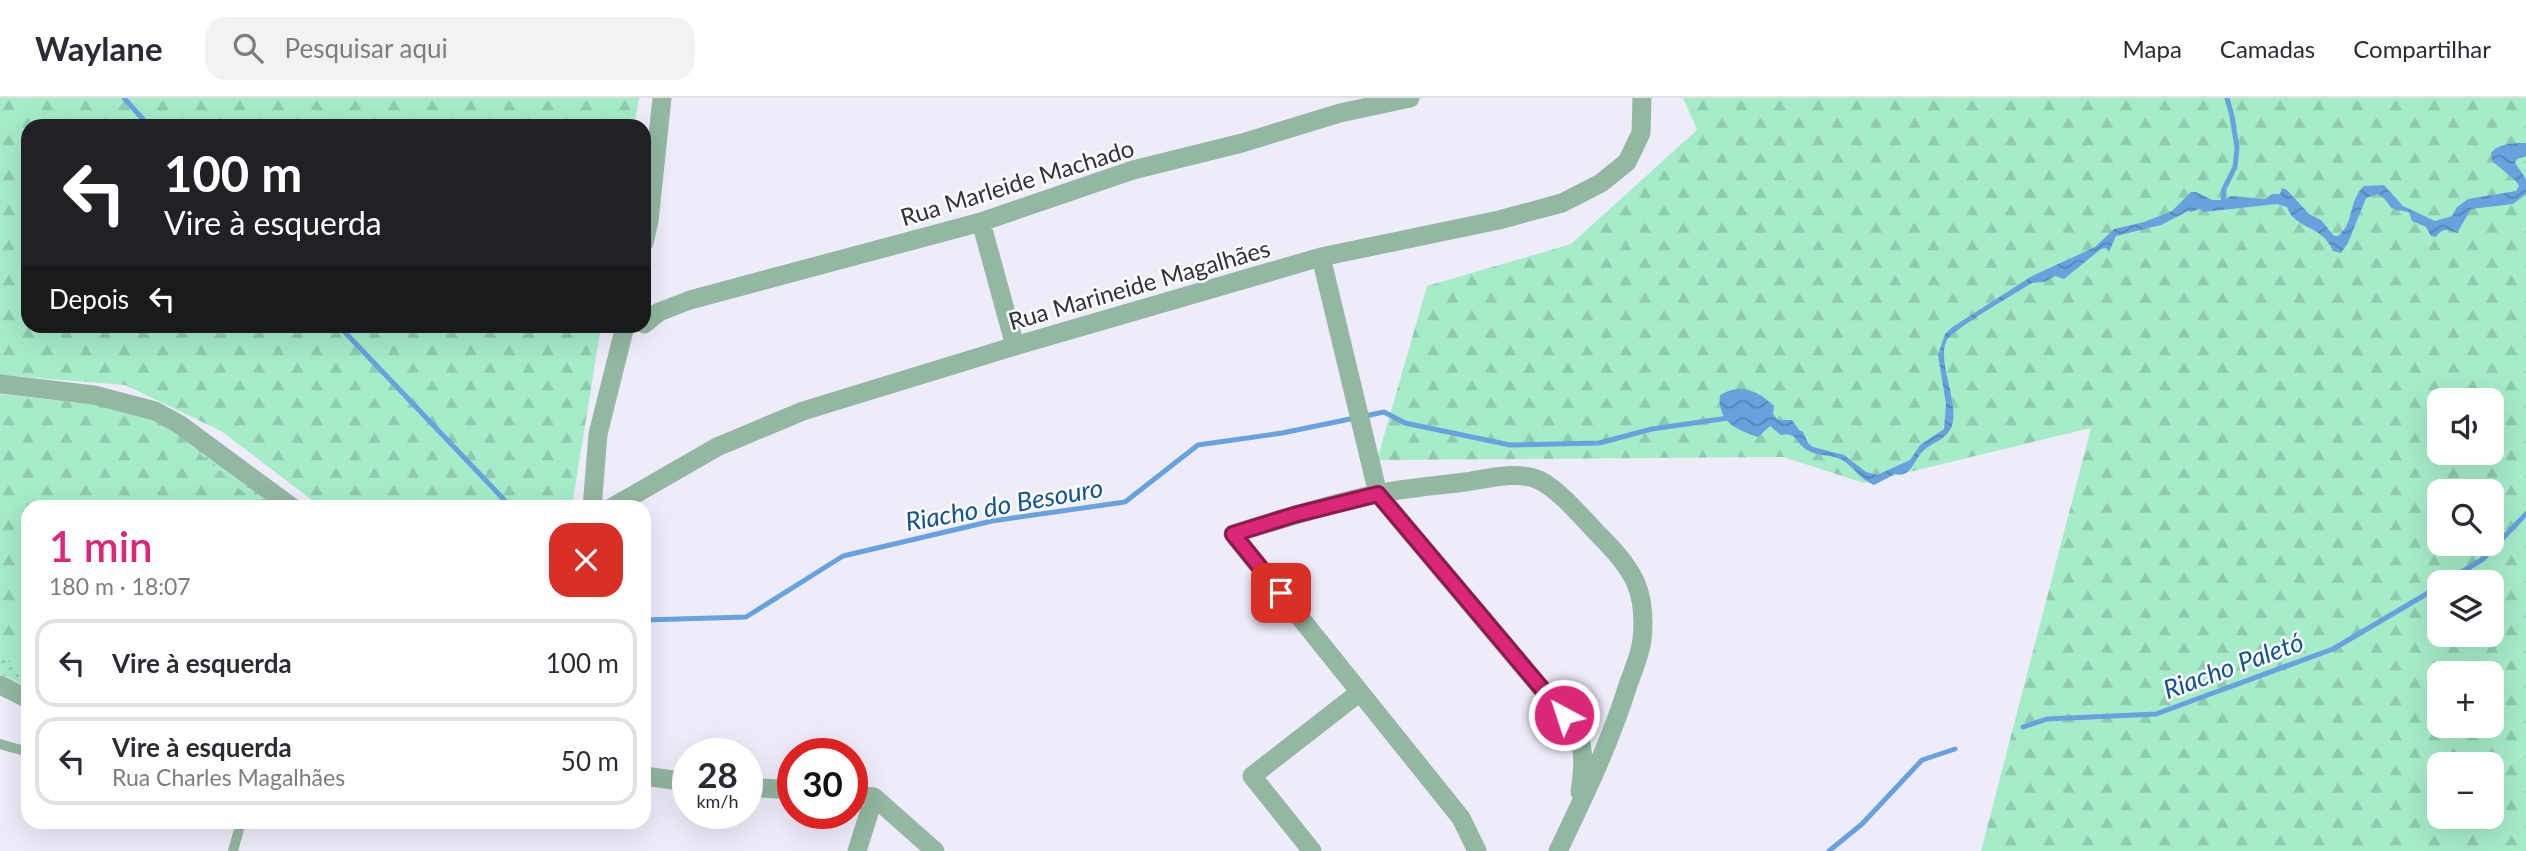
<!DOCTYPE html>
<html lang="pt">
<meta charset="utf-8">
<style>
:root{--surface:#fff;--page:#f2f2f3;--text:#2b2b33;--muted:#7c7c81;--line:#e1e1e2;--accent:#db2777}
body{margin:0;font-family:Lato,sans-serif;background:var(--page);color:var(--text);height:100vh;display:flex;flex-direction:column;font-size:26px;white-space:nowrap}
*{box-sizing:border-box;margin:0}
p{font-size:23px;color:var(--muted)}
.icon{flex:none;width:38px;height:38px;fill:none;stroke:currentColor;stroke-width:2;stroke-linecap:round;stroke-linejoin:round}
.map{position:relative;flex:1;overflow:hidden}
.details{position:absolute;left:21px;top:402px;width:630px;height:329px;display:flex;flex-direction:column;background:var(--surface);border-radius:21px;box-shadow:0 7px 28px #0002}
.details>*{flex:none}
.hud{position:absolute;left:21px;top:21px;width:630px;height:214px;border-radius:21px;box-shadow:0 7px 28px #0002;background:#202124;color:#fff;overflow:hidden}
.controls{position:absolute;left:2427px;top:290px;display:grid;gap:14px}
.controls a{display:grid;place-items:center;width:77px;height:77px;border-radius:14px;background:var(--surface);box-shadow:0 7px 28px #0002;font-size:35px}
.speed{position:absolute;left:672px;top:640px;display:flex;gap:14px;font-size:35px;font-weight:700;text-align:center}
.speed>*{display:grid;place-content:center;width:91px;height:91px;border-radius:50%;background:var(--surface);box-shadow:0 7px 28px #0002;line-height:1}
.speed small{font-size:18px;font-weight:400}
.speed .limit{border:10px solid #d22;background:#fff;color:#111}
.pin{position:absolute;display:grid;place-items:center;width:60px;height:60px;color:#fff;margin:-30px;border-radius:14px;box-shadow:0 4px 10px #0006}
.me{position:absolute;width:77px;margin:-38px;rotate:320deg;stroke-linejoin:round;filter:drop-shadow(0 0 5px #0008)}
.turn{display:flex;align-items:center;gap:24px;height:147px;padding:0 28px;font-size:32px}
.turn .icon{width:91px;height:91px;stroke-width:2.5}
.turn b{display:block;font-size:49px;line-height:60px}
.then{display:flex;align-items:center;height:66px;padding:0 28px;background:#0003;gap:14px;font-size:26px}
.round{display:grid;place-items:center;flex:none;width:74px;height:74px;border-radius:21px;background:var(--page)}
.overview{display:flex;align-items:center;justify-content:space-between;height:119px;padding:0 28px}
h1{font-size:42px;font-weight:600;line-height:52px;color:var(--accent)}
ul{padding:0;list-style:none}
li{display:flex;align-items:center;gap:21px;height:88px;margin:0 14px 10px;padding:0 14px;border:4px solid var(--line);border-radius:21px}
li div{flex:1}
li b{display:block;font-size:26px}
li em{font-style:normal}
header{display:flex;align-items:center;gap:42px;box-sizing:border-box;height:98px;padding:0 35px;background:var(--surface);border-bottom:2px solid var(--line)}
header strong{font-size:33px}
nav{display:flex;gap:38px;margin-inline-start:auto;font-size:24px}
.search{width:490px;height:63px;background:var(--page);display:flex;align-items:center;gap:18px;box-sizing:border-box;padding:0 24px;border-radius:21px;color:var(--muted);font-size:26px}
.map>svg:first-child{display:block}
</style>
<header>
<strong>Waylane</strong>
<div class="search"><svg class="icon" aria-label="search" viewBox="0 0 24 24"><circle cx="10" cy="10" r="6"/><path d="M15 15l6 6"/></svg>Pesquisar aqui</div>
<nav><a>Mapa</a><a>Camadas</a><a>Compartilhar</a></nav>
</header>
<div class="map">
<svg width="2526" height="753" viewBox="0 0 2526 753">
<defs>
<pattern id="grass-dots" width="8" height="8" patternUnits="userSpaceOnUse" patternTransform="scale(1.75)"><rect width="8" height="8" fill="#a6ecc9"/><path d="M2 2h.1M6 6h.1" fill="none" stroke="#8fcbae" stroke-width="1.8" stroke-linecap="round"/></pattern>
<pattern id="forest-firs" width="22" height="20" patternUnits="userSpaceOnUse" patternTransform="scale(1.75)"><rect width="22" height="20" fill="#a6ecc9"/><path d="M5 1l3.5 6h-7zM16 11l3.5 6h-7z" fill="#8fcbae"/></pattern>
<pattern id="water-waves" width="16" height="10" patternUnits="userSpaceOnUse" patternTransform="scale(1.75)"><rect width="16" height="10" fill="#67a2df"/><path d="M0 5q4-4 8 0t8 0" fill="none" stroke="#5584b6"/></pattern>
</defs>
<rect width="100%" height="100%" fill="#efecfa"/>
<path fill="url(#grass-dots)" d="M 189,345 L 282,409 C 250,409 211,366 189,345 Z
M 0,559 L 28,575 L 28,589 L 0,576 Z"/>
<path fill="url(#forest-firs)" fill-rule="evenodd" d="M 0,0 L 639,0 L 634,28 L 28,28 L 28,228 L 601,228 L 572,409 L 321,409 L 221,333 L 125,287 L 0,277 Z
M 1683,0 L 2526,0 L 2526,753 L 1981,753 L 2091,330 L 1864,385 L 1783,359 L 1377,362 L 1427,188 L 1571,146 L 1697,32 ZM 2440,303 L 2492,303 L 2492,355 L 2440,355 ZM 2440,394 L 2492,394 L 2492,446 L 2440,446 ZM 2440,485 L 2492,485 L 2492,537 L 2440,537 ZM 2440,576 L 2492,576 L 2492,628 L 2440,628 ZM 2440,667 L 2492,667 L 2492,719 L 2440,719 Z
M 0,296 L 134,311 L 177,335 L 241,392 L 271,409 L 28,410 L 28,575 L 0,559 Z"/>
<path fill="url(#water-waves)" d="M 2526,45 L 2526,58 L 2517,61 L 2515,65 L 2526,81 L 2526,96 L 2513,106 L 2471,111 L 2457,135 C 2448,132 2443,129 2436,139 L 2431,138 L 2426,129 L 2412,123 L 2409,114 C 2381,110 2396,108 2378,96 L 2366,100 L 2348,145 L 2341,155 L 2333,153 C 2322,126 2295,132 2287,109 L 2277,106 L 2203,114 L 2200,111 L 2191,114 L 2188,113 L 2161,127 L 2116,138 L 2109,154 L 2106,150 L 2101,151 L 2064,181 L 2055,178 L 2044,184 L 2032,185 C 2016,195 1955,230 1947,242 C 1935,262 1963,311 1950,332 C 1943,344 1929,345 1921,355 C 1913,366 1909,380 1895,376 L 1874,387 C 1861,382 1855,371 1844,363 C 1833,356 1819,359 1807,352 C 1795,345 1798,334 1781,337 L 1770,328 L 1758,339 C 1736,332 1717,323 1720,297 C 1741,285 1757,292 1774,308 L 1773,316 L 1778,322 L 1792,322 L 1799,332 L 1803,334 L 1808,345 L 1813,349 L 1844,357 L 1866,374 L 1877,377 L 1910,362 L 1920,347 L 1944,331 L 1946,306 L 1938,257 L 1945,236 L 1951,230 L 2032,178 L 2095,149 L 2114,131 L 2144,124 L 2172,113 L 2191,94 L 2196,94 L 2212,102 L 2224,102 L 2231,98 L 2265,101 L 2272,96 L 2280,96 L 2282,90 L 2287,92 L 2309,116 L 2321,122 L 2334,138 L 2338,138 C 2355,125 2348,102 2364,88 L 2384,87 L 2403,108 L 2435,123 L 2452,118 L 2457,109 L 2468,101 L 2516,93 L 2519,88 L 2516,83 L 2492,63 L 2491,55 C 2499,45 2514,45 2526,45 Z"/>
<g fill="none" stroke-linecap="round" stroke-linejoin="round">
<path stroke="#67a2df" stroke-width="5" d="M 124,0 L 149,28
M 2223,106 L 2224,91 L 2235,69 L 2237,50 L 2232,18 L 2227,0
M 339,228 L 512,410
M 1365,318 L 1384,314 L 1405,325 L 1510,347 L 1599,345 L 1652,331 L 1728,320
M 2444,485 L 2483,461 L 2526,416
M 644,522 L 746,519 L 843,458 L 992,423 L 1125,404 L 1198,347 L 1282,335 L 1355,320
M 2023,629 L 2047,621 L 2156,616 L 2333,551 L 2440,488
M 1829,753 L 1862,726 L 1922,662 L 1955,651"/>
<path stroke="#93b7a2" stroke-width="10" d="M 0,646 L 28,654
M 233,753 L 241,724"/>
<path stroke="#93b7a2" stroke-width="19" d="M 981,124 L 1015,248
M 644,145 L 649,123 L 662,0
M 1321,159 L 1378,396 L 1578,634 C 1585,655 1583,673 1580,694
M 644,226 L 659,214 L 690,202 L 981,124 L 1133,72 L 1242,45 L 1340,15 L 1410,0
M 0,286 L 94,297 L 155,313 L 179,326 L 293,410
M 592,410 L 598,336 L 625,228
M 611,410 L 717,349 L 803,313 L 1015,248 L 1321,159 L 1499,122 L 1562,105 L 1601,85 L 1627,64 L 1641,35 L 1642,0
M 0,587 L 28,601
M 644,678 L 688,684
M 747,689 L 793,692
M 852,697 L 874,699 L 935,753
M 857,753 L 874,699
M 1312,753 L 1252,678 L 1360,594
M 1477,753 L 1461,720 L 1233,436 C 1280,421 1328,407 1376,396 C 1405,390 1436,388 1465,384 C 1487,381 1517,372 1539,382 C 1560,392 1584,422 1601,439 C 1634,472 1647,494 1642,542 C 1640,557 1633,573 1628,587 C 1610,645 1584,699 1558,753"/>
</g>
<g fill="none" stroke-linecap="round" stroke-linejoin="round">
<g stroke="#8e194d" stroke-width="18">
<path id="route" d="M 1281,495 L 1233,436 L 1294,417 L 1378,396 L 1564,617"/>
</g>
<use href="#route" stroke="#db2777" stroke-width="12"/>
</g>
<g text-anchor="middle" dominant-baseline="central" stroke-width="5" stroke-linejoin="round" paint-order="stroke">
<g font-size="24" fill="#332f3d" stroke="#fbfbfb">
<text transform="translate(1017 84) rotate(-17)">Rua Marleide Machado</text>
<text transform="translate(1139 186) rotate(-16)">Rua Marineide Magalhães</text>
</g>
<g font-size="26" font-style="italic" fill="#14538c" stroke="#fbfbfb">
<text transform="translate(1004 406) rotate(-10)">Riacho do Besouro</text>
<text transform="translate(2233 567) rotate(-20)">Riacho Paletó</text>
</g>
</g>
</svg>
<div class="controls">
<a><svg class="icon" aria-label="sound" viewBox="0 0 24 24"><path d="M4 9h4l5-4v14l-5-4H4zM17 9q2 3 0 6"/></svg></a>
<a><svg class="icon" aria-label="search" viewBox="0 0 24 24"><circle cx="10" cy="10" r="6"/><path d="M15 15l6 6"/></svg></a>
<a><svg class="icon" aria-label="layers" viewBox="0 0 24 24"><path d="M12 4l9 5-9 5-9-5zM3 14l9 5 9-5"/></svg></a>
<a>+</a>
<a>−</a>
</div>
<div class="speed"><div>28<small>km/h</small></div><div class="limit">30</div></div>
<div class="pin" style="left:1281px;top:495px;background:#d93025"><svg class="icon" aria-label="arrive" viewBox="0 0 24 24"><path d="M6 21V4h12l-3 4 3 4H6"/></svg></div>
<svg class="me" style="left:1564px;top:617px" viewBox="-20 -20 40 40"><circle r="17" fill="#db2777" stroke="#fff" stroke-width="3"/><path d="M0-11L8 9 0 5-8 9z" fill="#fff"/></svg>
<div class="hud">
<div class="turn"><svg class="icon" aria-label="left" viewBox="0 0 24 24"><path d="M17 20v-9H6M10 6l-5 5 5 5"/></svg><div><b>100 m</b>Vire à esquerda</div></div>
<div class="then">Depois<svg class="icon" aria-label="left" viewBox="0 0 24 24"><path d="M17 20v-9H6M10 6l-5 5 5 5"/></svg></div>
</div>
<section class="details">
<div class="overview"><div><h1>1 min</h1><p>180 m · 18:07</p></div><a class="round" style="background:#d93025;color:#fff"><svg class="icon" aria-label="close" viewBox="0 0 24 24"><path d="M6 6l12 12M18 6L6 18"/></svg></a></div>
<ul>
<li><svg class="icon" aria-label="left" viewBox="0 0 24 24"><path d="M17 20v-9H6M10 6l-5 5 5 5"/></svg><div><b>Vire à esquerda</b></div><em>100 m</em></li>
<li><svg class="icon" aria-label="left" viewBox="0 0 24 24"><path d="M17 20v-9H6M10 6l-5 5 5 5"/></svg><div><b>Vire à esquerda</b><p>Rua Charles Magalhães</p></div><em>50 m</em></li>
</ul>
</section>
</div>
